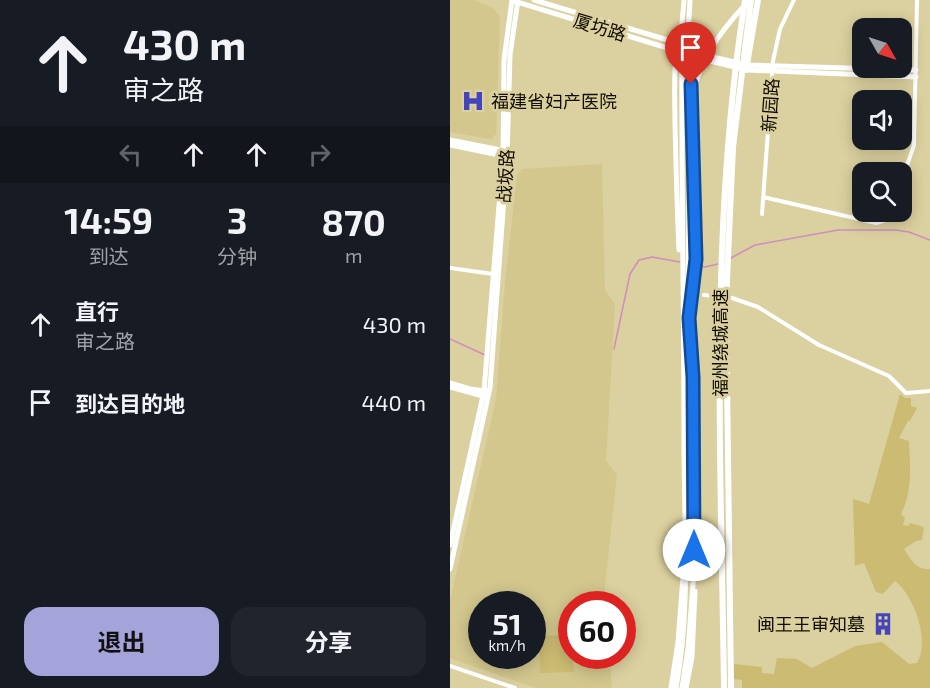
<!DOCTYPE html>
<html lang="zh">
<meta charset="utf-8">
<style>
:root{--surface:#171b24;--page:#20242c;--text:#f1f3f6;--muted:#9ea1a6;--accent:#a4a4db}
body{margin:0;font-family:"Exo 2","Noto Sans SC",sans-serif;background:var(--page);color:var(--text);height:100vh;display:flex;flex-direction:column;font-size:22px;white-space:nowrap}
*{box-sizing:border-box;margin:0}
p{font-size:20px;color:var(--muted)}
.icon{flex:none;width:33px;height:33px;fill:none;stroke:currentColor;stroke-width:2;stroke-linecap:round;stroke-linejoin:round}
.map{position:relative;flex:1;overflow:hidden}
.panel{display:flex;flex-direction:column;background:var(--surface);width:450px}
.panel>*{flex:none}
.top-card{background:#171b24;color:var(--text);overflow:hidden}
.needle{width:39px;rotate:129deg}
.controls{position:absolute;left:402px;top:18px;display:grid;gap:12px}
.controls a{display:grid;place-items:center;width:60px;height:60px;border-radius:12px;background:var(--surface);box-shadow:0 3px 15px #0003;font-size:30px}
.speed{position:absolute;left:18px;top:591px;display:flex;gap:12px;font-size:30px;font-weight:700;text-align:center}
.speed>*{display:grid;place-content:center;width:78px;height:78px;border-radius:50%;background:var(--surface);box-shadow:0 3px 15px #0003;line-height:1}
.speed small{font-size:15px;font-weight:400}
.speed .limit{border:9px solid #d22;background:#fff;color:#111}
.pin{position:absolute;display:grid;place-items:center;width:51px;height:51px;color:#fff;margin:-62px -26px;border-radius:50% 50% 50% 0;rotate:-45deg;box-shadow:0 0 6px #0007}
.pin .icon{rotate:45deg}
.me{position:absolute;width:66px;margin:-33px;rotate:0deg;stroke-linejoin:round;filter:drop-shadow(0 0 4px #0008)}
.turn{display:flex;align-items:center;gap:21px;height:126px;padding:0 24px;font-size:27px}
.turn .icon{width:78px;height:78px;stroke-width:2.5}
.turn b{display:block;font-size:42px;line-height:51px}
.lanes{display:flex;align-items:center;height:57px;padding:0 24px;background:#0003;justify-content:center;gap:30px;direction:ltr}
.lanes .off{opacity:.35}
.eta{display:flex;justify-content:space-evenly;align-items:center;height:102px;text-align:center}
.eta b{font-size:36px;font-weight:700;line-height:42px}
.cta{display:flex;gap:12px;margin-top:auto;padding:12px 24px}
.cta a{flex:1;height:69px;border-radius:18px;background:var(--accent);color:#111;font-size:24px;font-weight:700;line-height:69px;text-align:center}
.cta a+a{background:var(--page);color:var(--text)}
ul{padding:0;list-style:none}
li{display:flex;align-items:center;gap:18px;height:78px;padding:0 24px}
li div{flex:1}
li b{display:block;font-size:22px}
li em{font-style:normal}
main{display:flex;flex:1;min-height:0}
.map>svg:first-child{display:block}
</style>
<main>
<section class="panel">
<div class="top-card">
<div class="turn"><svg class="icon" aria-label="ahead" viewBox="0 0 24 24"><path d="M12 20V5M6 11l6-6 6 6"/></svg><div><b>430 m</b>审之路</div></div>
<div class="lanes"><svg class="icon off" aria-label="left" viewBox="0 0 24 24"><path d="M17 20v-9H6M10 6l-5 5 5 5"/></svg><svg class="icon" aria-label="ahead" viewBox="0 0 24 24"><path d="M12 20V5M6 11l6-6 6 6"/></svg><svg class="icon" aria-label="ahead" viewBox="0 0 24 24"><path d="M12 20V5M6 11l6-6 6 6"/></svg><svg class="icon off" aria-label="right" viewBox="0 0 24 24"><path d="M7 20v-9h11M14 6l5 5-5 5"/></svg></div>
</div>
<div class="eta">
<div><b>14:59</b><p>到达</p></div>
<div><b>3</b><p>分钟</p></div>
<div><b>870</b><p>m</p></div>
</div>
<ul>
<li><svg class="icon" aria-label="ahead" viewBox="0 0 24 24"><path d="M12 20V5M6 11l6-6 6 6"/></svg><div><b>直行</b><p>审之路</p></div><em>430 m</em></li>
<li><svg class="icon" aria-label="arrive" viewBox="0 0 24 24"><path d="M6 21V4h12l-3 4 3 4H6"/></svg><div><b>到达目的地</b></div><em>440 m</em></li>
</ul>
<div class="cta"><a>退出</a><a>分享</a></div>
</section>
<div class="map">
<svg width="480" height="688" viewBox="0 0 480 688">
<rect width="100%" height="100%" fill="#dbd09f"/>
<path fill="#d3c78e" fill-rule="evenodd" d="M 0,0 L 24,0 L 43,8 L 50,17 L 46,134 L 41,139 L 0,132 Z
M 152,164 L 155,290 L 165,304 L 156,461 L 167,475 L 153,604 L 122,604 L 122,656 L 159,656 L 162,688 L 86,688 L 0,658 L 0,601 L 46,399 L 55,282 L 67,175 L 72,169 ZM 32,604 L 82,604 L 82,656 L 32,656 Z"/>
<path fill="#cbbb73" d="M 450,394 L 455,398 L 461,398 L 461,406 L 467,408 L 460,421 L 458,421 L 449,438 L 459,441 C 460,466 463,490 451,514 L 455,518 L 453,525 L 459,526 L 460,523 L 474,527 L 472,540 L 466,541 L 454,549 C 461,560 466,570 480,569 L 480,688 L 292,688 L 292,680 L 284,679 L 284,664 L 312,667 L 312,673 L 324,674 L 327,658 L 347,659 L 362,668 L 405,646 L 432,642 L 459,664 L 467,663 C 480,642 465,596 445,581 L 433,594 L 426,592 L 414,563 L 405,566 L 403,499 L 419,504 Z
M 121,635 L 124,672 L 90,673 L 89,636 Z"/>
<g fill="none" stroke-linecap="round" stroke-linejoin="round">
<path stroke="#d08dbe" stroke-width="1.5" d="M 281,258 L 305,245 L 388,230 L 446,230 L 459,232 L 480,240
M 240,264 L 255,267 L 268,264
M 0,339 L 35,355
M 164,349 L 180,274 L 189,260 L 202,257 L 230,262"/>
<path stroke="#fff" stroke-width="4" d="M 452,180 L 464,145 L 467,0
M 313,197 L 426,223 L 436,220 L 440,212
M 312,214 L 323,61 L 330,29 L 344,0
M 0,268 L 43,274
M 254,295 L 282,298 L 308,307 L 369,345 L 439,376 L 456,393 L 480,391
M 0,666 L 65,688"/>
<path stroke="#fff" stroke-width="5" d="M 84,0 L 221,41 L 258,56 L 298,65 L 466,70
M 240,0 L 238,34 L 241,88
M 64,1 L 260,61 L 297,70 L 466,77
M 227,50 C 223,74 225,99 225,124 C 226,166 227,208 229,250
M 0,140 L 56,151
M 0,145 L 54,156
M 241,307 L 246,259 L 242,121
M 0,383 L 20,389 L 37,391
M 0,387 L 36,397
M 0,545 L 34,391 L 53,156 L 54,60 L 62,0
M 0,569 L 40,388 L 57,157 L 60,55 L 68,0
M 221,688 L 228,642 L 233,577
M 226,688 C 241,607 234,526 234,444 C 234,303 231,163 232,23 L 234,0
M 232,688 L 238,649 L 244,571 L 243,377 L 238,307 L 240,101 C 251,60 266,36 295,5
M 236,688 L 242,657 L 245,591"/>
<path stroke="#fff" stroke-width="6" d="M 296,70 L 308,0
M 274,688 C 271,459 259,227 295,0
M 281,688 L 276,302 L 283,147 L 301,0"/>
</g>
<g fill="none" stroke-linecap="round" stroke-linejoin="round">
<g stroke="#114b97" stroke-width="15">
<path id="route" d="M 241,84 L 246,259 L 239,318 L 243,377 L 244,550"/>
</g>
<use href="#route" stroke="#1a73e8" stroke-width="10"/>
</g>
<defs>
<g id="hospital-bare" transform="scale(1.8)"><path d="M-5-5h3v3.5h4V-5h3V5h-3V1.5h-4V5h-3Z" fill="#4544ba" stroke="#dbd09f" stroke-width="2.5" paint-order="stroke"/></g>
<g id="building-bare" transform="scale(1.8)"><path d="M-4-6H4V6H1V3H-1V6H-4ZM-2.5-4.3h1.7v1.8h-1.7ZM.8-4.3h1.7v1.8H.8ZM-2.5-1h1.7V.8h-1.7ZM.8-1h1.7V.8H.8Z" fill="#4544ba" stroke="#dbd09f" stroke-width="2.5" paint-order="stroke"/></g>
</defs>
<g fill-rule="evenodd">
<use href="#hospital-bare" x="23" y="101"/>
<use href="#building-bare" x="433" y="624"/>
</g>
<g text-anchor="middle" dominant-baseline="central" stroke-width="6" stroke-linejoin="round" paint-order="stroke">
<g font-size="18" fill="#110d00" stroke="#dbd09f">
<text transform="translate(150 27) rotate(17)">厦坊路</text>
<text transform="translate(320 105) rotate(-86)">新园路</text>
<text transform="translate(55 176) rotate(-86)">战坂路</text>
<text transform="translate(270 343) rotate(-90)">福州绕城高速</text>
</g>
<g font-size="18" fill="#110d00" stroke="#dbd09f" text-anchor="start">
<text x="41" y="101">福建省妇产医院</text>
<text x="415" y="624" text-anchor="end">闽王王审知墓</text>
</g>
</g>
</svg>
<div class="controls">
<a><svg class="needle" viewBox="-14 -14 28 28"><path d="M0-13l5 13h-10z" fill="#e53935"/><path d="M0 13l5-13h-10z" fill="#9ea1a6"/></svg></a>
<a><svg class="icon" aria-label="sound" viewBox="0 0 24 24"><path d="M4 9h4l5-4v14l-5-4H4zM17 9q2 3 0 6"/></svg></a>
<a><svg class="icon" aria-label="search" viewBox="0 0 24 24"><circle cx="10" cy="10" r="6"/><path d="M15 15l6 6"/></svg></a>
</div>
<div class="speed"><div>51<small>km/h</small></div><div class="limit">60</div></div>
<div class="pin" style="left:241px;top:84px;background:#d93025"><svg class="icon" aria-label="arrive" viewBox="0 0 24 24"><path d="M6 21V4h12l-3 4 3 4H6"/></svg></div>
<svg class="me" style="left:244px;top:550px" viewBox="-20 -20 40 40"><circle r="19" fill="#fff"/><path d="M0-13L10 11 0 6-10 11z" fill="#1a73e8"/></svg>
</div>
</main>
